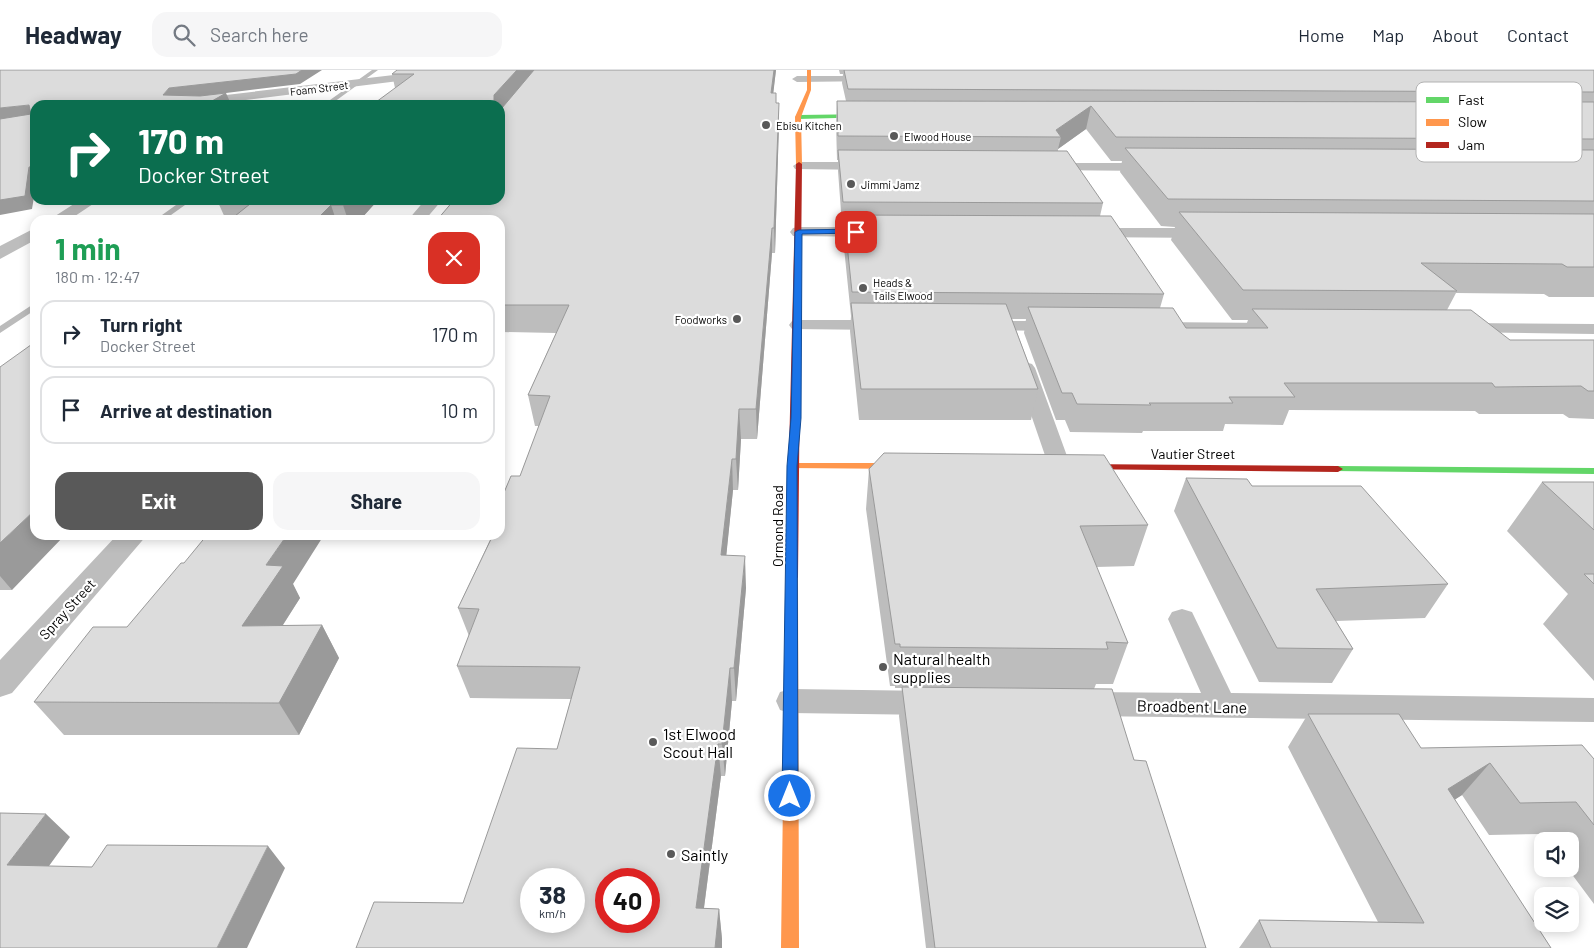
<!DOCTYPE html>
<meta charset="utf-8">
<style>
:root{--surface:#fff;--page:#f6f6f7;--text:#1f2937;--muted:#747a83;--line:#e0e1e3;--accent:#595959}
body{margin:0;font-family:Barlow,sans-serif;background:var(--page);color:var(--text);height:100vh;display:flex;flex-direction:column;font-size:19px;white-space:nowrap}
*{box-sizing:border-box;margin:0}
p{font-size:16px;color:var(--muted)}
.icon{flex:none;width:28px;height:28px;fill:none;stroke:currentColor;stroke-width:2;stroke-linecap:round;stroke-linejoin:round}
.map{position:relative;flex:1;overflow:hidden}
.side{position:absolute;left:30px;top:145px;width:475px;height:325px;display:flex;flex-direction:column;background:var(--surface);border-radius:15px;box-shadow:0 2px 12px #0003}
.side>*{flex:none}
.guide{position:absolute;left:30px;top:30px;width:475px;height:105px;border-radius:15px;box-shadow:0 2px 12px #0003;background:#0b6e4f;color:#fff;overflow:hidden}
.fabs{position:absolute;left:1534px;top:762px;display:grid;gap:10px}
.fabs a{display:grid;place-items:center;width:45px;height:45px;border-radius:10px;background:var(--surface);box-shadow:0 2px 12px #0003;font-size:25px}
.speed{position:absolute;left:520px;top:798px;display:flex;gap:10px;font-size:25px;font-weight:700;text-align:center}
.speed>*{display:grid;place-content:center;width:65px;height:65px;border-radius:50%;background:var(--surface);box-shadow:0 2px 12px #0003;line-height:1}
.speed small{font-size:12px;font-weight:400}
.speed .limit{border:8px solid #d22;background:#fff;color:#111}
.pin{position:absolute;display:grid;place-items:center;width:42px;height:42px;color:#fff;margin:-21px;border-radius:10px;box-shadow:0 2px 8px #0006}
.me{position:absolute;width:55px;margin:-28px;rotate:0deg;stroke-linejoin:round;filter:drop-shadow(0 0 4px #0008)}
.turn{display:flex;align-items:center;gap:18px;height:105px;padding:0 25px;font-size:22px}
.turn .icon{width:65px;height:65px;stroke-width:2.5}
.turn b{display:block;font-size:35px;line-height:42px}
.round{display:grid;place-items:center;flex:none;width:52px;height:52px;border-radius:15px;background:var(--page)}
.summary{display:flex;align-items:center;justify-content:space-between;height:85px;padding:0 25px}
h1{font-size:30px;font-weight:700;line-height:38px;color:#1e9e55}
.primary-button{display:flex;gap:10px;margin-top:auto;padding:10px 25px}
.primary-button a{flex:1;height:58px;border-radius:15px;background:var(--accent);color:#fff;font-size:20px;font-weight:700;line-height:58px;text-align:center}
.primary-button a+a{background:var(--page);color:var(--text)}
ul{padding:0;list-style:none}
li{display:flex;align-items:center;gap:15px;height:68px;margin:0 10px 8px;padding:0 15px;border:2px solid var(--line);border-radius:15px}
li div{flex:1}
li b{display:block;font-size:19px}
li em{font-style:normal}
header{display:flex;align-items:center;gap:30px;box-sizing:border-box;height:70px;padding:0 25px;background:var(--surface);border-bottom:1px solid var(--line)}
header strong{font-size:24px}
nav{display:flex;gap:28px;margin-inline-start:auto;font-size:18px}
.search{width:350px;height:45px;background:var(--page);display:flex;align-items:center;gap:12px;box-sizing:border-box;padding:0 18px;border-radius:15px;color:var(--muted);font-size:19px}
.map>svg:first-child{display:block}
</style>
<header>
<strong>Headway</strong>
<div class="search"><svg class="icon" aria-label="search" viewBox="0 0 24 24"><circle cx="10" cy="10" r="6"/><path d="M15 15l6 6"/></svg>Search here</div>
<nav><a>Home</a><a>Map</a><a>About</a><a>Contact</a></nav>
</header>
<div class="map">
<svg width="1594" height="878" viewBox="0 0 1594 878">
<rect width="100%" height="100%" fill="#fff"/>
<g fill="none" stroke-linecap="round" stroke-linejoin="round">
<path fill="#bbb" fill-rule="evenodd" d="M 372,0 L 378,0 L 330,35 L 323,35 Z
M 183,130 L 192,130 L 164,150 L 155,150 Z
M 35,233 L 35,240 L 0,263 L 0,256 Z"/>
<path fill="#bdbdbd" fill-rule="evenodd" d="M 875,6 L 880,9 L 878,11 L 797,12 L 792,9 L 797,6 Z
M 799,92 L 870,92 L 876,96 L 870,100 L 795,99 L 793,96 Z
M 1046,93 L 1152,93 L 1158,97 L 1152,101 L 1042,100 L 1040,97 Z
M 798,250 L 882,250 L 888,251 L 891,255 L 888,259 L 882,260 L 792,259 L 789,255 L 792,251 Z
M 983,251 L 1057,251 L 1063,252 L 1066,256 L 1063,260 L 1057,261 L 977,260 L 974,256 L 977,252 Z
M 1153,252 L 1277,253 L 1283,254 L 1286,258 L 1283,262 L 1277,263 L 1147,261 L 1144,257 L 1147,253 Z
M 1463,253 L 1594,254 L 1594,264 L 1457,262 L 1454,258 L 1457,254 Z
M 1025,292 L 1032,294 L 1035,298 L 1071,397 L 1068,402 L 1060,404 L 1052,402 L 1049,397 L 1015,298 L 1018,294 Z
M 1182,539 L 1192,542 L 1231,623 L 1594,628 L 1594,652 L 1086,646 L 1075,643 L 1071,634 L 1075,625 L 1086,622 L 1201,623 L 1168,549 L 1172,542 Z
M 791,619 L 932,621 L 943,624 L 947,633 L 943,642 L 932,645 L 791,643 L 780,640 L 776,631 L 780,622 Z"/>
<path fill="#bdbdbd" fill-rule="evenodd" d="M 436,0 L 469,0 L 463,3 L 205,35 L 169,35 L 175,31 Z
M 80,130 L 99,130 L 69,150 L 49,150 Z
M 425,130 L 442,130 L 425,150 L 408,150 Z
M 799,157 L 880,157 L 886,158 L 889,162 L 886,166 L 880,167 L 793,166 L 790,162 L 793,158 Z
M 35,158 L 35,170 L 0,189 L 0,176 Z
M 1086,158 L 1210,158 L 1216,159 L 1219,163 L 1216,167 L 1210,168 L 1080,167 L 1077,163 L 1080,159 Z
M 117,465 L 147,465 L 12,623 L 0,627 L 0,590 Z"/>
<path fill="#63d668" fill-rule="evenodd" d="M 873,44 L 875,47 L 798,49 L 795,47 L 798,45 Z
M 1338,396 L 1594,398 L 1594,404 L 1334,401 L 1333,399 L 1334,397 Z"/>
<path fill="#ff974d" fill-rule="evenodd" d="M 807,0 L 811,0 L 811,20 L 801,47 L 802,94 L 799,96 L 796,94 L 795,47 L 807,20 Z
M 792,393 L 910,393 L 915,396 L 910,399 L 788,398 L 787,396 Z
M 792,503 L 796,504 L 798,507 L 799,878 L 781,878 L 786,507 L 788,504 Z"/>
<path fill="#b3261e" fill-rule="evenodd" d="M 799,92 L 802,94 L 798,507 L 796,510 L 788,510 L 786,507 L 796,94 Z
M 1076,394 L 1338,396 L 1343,399 L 1338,402 L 1072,399 L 1071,397 Z"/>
</g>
<path fill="#bdbdbd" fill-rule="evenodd" d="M 397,0 L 776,0 L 773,23 L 776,33 L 779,53 L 775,183 L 772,183 L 757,369 L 741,369 L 738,420 L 733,420 L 726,486 L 746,518 L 736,631 L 732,631 L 725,706 L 721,706 L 704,838 L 719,839 L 722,869 L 722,878 L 356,878 L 463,833 L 557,679 L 571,629 L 470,628 L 457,596 L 469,566 L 458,538 L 520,406 L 539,356 L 535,356 L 528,325 L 556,263 L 502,262 L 500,266 L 500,35 L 395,18 L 392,4 Z
M 839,0 L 1594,0 L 1594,227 L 1549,227 L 1544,224 L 1456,223 L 1447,240 L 1510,270 L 1594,270 L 1594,349 L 1569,348 L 1563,344 L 1479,344 L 1475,341 L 1289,340 L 1283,355 L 1225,354 L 1223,361 L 1143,361 L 1142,363 L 1070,362 L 1065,350 L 1056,350 L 1024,263 L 1026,249 L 1012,249 L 1038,319 L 1031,350 L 859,350 L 850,261 L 851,246 L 843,168 L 844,155 L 842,155 L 838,101 L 838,90 L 837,90 L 836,53 L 837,31 L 846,31 L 842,13 L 843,4 L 840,4 ZM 1086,59 L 1111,91 L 1122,91 L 1120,102 L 1161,156 L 1175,157 L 1171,170 L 1232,250 L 1248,250 L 1245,258 L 1186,258 L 1160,238 L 1164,224 L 1100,146 L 1103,133 L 1058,81 L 1058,79 Z
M 217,130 L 378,130 L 360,150 L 226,150 Z
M 0,297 L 12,520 L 0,520 Z
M 869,399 L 1148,455 L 1134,496 L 1096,497 L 1128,573 L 1113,614 L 1096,614 L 1094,619 L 1134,690 L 1206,878 L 926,878 L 899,646 L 902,618 L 895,618 L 895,616 L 890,616 L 866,439 Z
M 1186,408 L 1252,416 L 1448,514 L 1425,548 L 1336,551 L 1353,579 L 1332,613 L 1259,612 L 1174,441 Z
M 1542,412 L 1594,412 L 1594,611 L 1543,554 L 1568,524 L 1507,461 Z
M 184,493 L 293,514 L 300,528 L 283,555 L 322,555 L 339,588 L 299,665 L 64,665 L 34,632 L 127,557 Z
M 1308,644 L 1421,678 L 1594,689 L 1594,834 L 1568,799 L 1570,799 L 1570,771 L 1548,771 L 1543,764 L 1489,765 L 1462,725 L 1454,730 L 1551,878 L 1239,878 L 1259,850 L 1378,852 L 1288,677 Z"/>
<path fill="#9a9a9a" d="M 302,0 L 322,0 L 300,14 L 226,23 L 231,34 L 229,35 L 205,35 L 174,29 L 163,25 L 169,18 Z
M 517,0 L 537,0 L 500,43 L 500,35 L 494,35 L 494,25 Z
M 774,0 L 776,0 L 771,43 L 771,23 Z
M 779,33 L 779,53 L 775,183 L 774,158 Z
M 29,35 L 35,46 L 0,51 L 0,38 Z
M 1091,36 L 1086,59 L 1058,79 L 1061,67 L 1056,60 Z
M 35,96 L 35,121 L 32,139 L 0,145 L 0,130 L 29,97 Z
M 348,130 L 378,130 L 360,150 L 348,150 L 343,135 Z
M 331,135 L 336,150 L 316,150 Z
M 772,158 L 772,183 L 757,369 L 756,339 Z
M 500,254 L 502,262 L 500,266 Z
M 739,339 L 741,369 L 738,420 L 736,389 Z
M 732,389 L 733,420 L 723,518 L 721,485 Z
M 35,440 L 35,465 L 65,465 L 12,520 L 0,506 L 0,473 Z
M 287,465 L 324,465 L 293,514 L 300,528 L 261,589 L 242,556 L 266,495 Z
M 745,486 L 746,518 L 736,631 L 734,598 Z
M 322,555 L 339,588 L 299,665 L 279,633 Z
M 730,598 L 732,631 L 725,706 L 722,674 Z
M 718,674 L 721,706 L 700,868 L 696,838 Z
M 1490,693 L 1462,725 L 1420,752 L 1448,719 Z
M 46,744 L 70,767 L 33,818 L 7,795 Z
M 268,776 L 285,798 L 247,878 L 217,878 Z
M 719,839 L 722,869 L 722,878 L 715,878 Z"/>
<path fill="#dcdcdc" stroke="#9a9a9a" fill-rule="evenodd" d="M 0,0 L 302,0 L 296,4 L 169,18 L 163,25 L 200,26 L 226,23 L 205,35 L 35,35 L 35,96 L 29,97 L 25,126 L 0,130 L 0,49 L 31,44 L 29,35 L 0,38 Z
M 397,0 L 517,0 L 494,25 L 494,35 L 372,35 L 414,4 L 392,4 Z
M 534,0 L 774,0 L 771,23 L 776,23 L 776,33 L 779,33 L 774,158 L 772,158 L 756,339 L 739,339 L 736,389 L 732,389 L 721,485 L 745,486 L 734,598 L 730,598 L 722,674 L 718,674 L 696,838 L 719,839 L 715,878 L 356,878 L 374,832 L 463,833 L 517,678 L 557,679 L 580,597 L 457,596 L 479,539 L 458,538 L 493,465 L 500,465 L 500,432 L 511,406 L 520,406 L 550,326 L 528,325 L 569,235 L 500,235 L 500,150 L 437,150 L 454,130 L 500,130 L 500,38 L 502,38 ZM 531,809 L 574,809 L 574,851 L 531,851 ZM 606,809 L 649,809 L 649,851 L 606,851 Z
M 844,0 L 1594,0 L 1594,22 L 848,19 Z
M 837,31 L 1594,32 L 1594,69 L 1116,67 L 1091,36 L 1056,60 L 1061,67 L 838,66 Z
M 1125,78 L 1594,80 L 1594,131 L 1168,129 Z
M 838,80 L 1067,81 L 1103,133 L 843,132 Z
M 255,130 L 348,130 L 343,135 L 331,135 L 316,150 L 230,150 Z
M 1179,142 L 1594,144 L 1594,197 L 1567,197 L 1562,194 L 1421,193 L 1457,221 L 1243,220 Z
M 844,145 L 1111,146 L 1164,224 L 852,222 Z
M 851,233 L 1006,234 L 1038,319 L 861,319 Z
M 1028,237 L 1173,238 L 1186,258 L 1268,258 L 1252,239 L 1471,240 L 1510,270 L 1594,270 L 1594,321 L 1588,321 L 1581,316 L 1495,317 L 1492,313 L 1284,313 L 1295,327 L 1229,327 L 1233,333 L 1149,333 L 1151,335 L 1077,334 L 1072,323 L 1062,323 Z
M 35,272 L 35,440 L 0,473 L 0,297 Z
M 884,383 L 1104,385 L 1148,455 L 1080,456 L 1128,573 L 1106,572 L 1108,579 L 900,577 L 900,574 L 895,574 L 869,399 Z
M 1186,408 L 1247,409 L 1252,416 L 1361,416 L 1448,514 L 1316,519 L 1353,579 L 1277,578 Z
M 1542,412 L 1594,412 L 1594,460 Z
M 207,465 L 287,465 L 266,495 L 283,496 L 242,556 L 322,555 L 279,633 L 34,632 L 93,557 L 127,557 L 181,493 L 184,493 Z
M 1584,504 L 1594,504 L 1594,514 Z
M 902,617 L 1112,619 L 1134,690 L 1146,691 L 1206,878 L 935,878 Z
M 1308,644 L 1399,644 L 1421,678 L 1582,675 L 1594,689 L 1594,755 L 1576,732 L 1520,733 L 1490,693 L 1448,719 L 1551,878 L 1271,878 L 1259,850 L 1424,853 Z
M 0,743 L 46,744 L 7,795 L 92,797 L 107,775 L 268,776 L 217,878 L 0,878 Z"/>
<path fill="#1a73e8" stroke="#114b97" d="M 856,159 L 858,163 L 802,164 L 801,348 L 797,396 L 798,726 L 796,731 L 790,733 L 785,731 L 782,726 L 787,396 L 791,348 L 795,162 L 799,160 Z"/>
<g fill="#595959" stroke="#fff" stroke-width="2">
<circle cx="766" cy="55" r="5"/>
<circle cx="894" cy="66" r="5"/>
<circle cx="851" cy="114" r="5"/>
<circle cx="863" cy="218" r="5"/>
<circle cx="737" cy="249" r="5"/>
<circle cx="883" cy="597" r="5"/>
<circle cx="653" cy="672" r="5"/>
<circle cx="671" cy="784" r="5"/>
</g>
<g text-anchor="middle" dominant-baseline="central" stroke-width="4.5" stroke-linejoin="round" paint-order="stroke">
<g font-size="11" fill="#000" stroke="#fff">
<text transform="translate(319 18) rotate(-7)">Foam Street</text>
</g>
<g font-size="11" fill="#000" stroke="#fff" text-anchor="start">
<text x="776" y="55">Ebisu Kitchen</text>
<text x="904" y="66">Elwood House</text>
<text x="861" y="114">Jimmi Jamz</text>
<text x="873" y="212">Heads &amp;<tspan x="873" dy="13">Tails Elwood</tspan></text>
<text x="727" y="249" text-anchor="end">Foodworks</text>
</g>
<g font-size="14" fill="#000" stroke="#fff">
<text x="1193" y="383">Vautier Street</text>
<text transform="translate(777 456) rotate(-90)">Ormond Road</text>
<text transform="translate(67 539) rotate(-48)">Spray Street</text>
</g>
<g font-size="16" fill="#000" stroke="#fff" text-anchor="start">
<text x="893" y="588">Natural health<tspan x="893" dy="18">supplies</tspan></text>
<text x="663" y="663">1st Elwood<tspan x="663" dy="18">Scout Hall</tspan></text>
<text x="681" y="784">Saintly</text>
</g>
<g font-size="16" fill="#000" stroke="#fff">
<text transform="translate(1192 636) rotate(1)">Broadbent Lane</text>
</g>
</g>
<rect x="1416" y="12" width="166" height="80" rx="8" fill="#fff" stroke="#b2b2b2" stroke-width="1"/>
<rect x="1426" y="27" width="23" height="6" fill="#63d668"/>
<rect x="1426" y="49" width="23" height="7" fill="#ff974d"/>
<rect x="1426" y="72" width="23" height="6" fill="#b3261e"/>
<g font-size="14" fill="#000">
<text x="1458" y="35">Fast</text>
<text x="1458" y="57">Slow</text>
<text x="1458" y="80">Jam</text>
</g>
</svg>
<div class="fabs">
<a><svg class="icon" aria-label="sound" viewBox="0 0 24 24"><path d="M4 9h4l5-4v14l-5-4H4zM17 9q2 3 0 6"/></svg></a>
<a><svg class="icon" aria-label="layers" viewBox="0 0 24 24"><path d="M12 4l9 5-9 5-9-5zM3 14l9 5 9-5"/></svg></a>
</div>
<div class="speed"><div>38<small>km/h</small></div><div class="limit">40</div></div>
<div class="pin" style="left:856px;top:162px;background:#d93025"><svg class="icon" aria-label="arrive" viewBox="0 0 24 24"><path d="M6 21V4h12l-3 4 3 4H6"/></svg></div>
<svg class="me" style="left:790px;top:726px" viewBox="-20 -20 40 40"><circle r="17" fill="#1a73e8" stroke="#fff" stroke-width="3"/><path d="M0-11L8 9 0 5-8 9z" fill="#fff"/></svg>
<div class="guide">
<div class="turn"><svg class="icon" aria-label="right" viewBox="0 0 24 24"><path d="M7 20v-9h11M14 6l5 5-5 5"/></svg><div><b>170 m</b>Docker Street</div></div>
</div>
<section class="side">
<div class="summary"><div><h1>1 min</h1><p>180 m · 12:47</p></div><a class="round" style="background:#d93025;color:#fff"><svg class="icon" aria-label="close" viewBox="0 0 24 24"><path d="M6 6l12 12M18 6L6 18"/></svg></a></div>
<ul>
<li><svg class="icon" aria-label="right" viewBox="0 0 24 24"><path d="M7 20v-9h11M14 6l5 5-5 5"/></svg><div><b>Turn right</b><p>Docker Street</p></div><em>170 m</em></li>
<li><svg class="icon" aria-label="arrive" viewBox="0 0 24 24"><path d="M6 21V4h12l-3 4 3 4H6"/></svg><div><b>Arrive at destination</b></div><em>10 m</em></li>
</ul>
<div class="primary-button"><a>Exit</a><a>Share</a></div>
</section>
</div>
